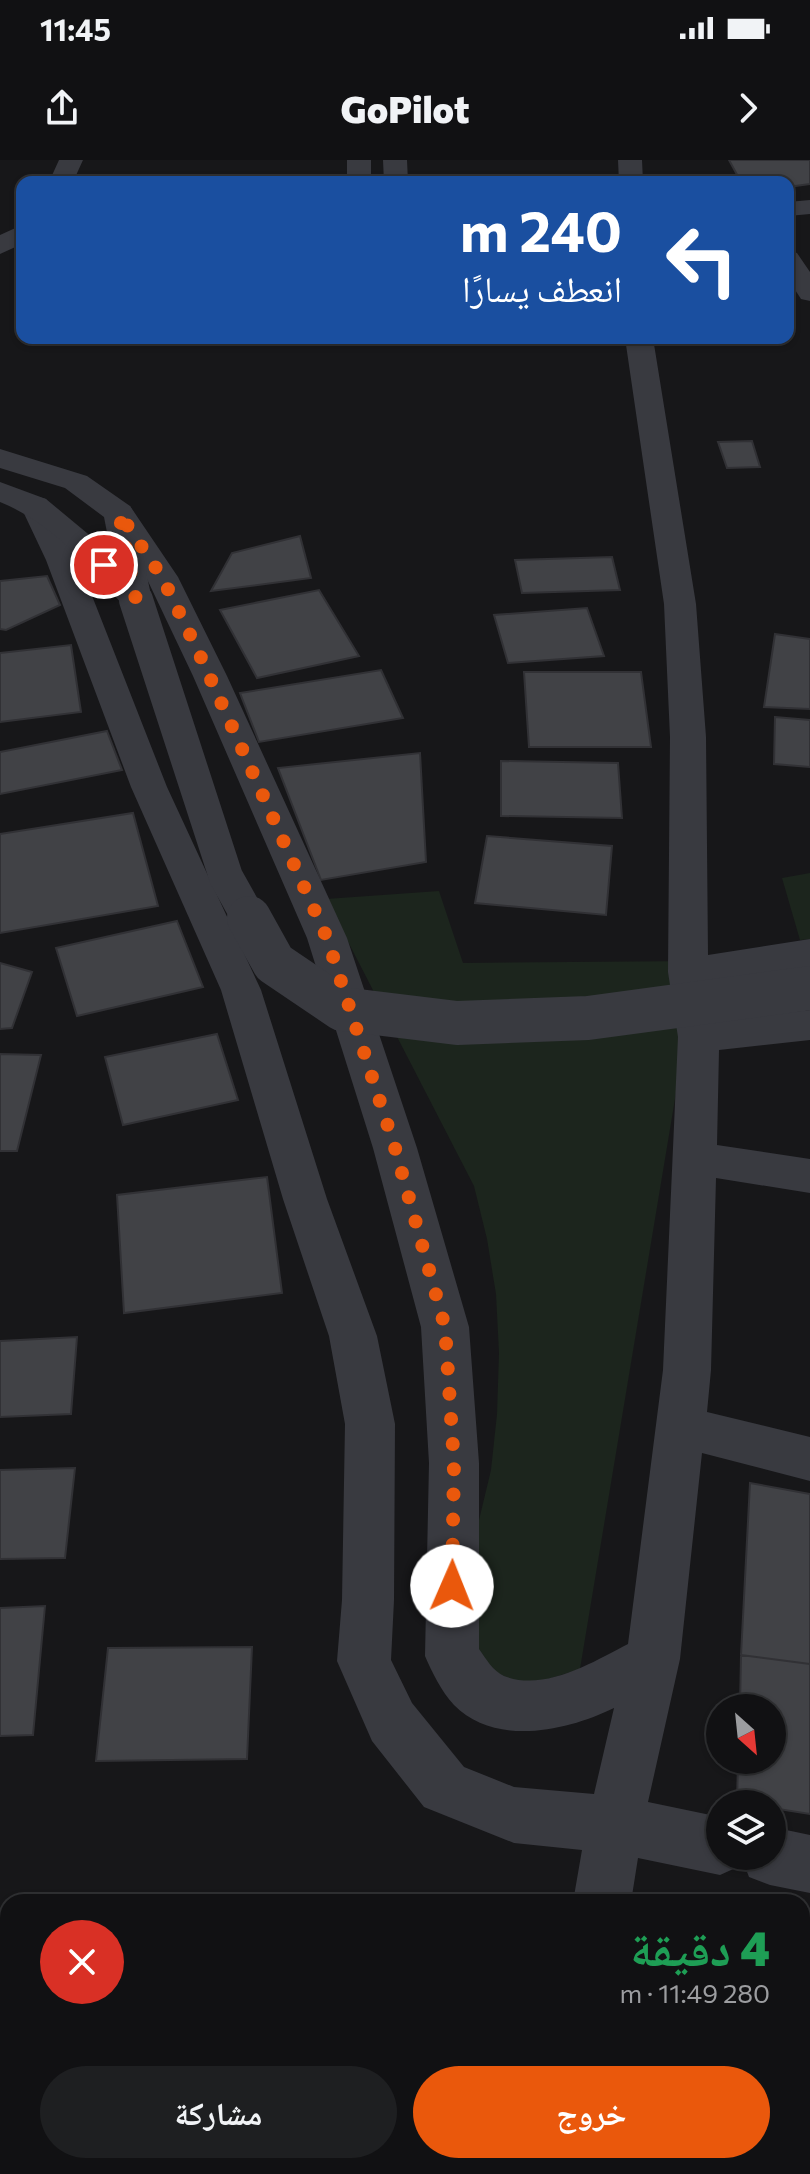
<!DOCTYPE html>
<html lang="ar">
<meta charset="utf-8">
<style>
:root{--surface:#111113;--page:#1e1f21;--text:#f1f3f6;--muted:#9c9da0;--line:#303133;--accent:#ea580c}
body{margin:0;font-family:Commissioner,"Noto Naskh Arabic",sans-serif;background:var(--page);color:var(--text);direction:rtl;height:100vh;display:flex;flex-direction:column;font-size:30px;white-space:nowrap}
*{box-sizing:border-box;margin:0}
p{font-size:26px;color:var(--muted)}
.icon{flex:none;width:44px;height:44px;fill:none;stroke:currentColor;stroke-width:2;stroke-linecap:round;stroke-linejoin:round}
.map{position:relative;flex:1;overflow:hidden;direction:ltr}
.details{position:absolute;left:0px;top:1734px;width:810px;height:280px;display:flex;flex-direction:column;background:var(--surface);border-radius:24px 24px 0 0;box-shadow:0 2px 6px #0004,0 0 0 2px var(--line);direction:rtl}
.details>*{flex:none}
.banner{position:absolute;left:16px;top:16px;width:778px;height:168px;border-radius:16px;box-shadow:0 2px 6px #0004,0 0 0 2px var(--line);direction:rtl;background:#1a4fa0;color:#fff;overflow:hidden}
.needle{width:52px;rotate:153deg}
.controls{position:absolute;left:706px;top:1534px;display:grid;gap:16px}
.controls a{display:grid;place-items:center;width:80px;height:80px;border-radius:50%;background:var(--surface);box-shadow:0 2px 6px #0004,0 0 0 2px var(--line);font-size:40px}
.pin{position:absolute;display:grid;place-items:center;width:68px;height:68px;color:#fff;margin:-34px;border:4px solid #fff;border-radius:50%;box-shadow:0 2px 8px #0007}
.me{position:absolute;width:88px;margin:-44px;rotate:1deg;stroke-linejoin:round;filter:drop-shadow(0 0 6px #0008)}
.turn{display:flex;align-items:center;gap:28px;height:168px;padding:0 40px;font-size:36px}
.turn .icon{width:104px;height:104px;stroke-width:2.5}
.turn b{display:block;font-size:56px;line-height:68px}
.round{display:grid;place-items:center;flex:none;width:84px;height:84px;border-radius:42px;background:var(--page)}
.head{display:flex;align-items:center;justify-content:space-between;height:136px;padding:0 40px}
h1{font-size:48px;font-weight:800;line-height:60px;color:#1e9e55}
.primary-button{display:flex;gap:16px;margin-top:auto;padding:16px 40px}
.primary-button a{flex:1;height:92px;border-radius:48px;background:var(--accent);color:#fff;font-size:32px;font-weight:800;line-height:92px;text-align:center}
.primary-button a+a{background:var(--page);color:var(--text)}
.status{display:flex;justify-content:space-between;align-items:center;height:56px;padding:0 40px;background:var(--surface);direction:ltr}
.status svg{height:22px;fill:currentColor}
header{display:flex;justify-content:space-between;align-items:center;height:104px;padding:0 40px;background:var(--surface);font-size:36px;font-weight:800}
.map>svg:first-child{display:block}
</style>
<div class="status"><b>11:45</b><svg viewBox="0 0 49 12"><path d="M0 12V9h3v3zM5 12V6h3v6zM10 12V3h3v9zM15 12V0h3v12zM26 1h20v11H26zM47 4h2v5h-2z"/></svg></div>
<header><svg class="icon" aria-label="forward" viewBox="0 0 24 24"><path d="M9 5l7 7-7 7"/></svg>GoPilot<svg class="icon" aria-label="share" viewBox="0 0 24 24"><path d="M12 15V3M7 8l5-5 5 5M5 13v7h14v-7"/></svg></header>
<div class="map">
<svg width="810" height="2014" viewBox="0 0 810 2014">
<rect width="100%" height="100%" fill="#171719"/>
<path fill="#1c251d" d="M 810,713 L 810,779 L 800,780 L 782,718 Z
M 439,731 L 463,803 L 698,801 L 580,1509 L 536,1523 L 513,1520 L 491,1510 L 473,1493 L 463,1427 L 491,1310 L 497,1254 L 499,1193 L 496,1134 L 487,1079 L 474,1026 L 326,739 Z"/>
<path fill="#414246" stroke="#313135" stroke-width="2" d="M 729,0 L 810,0 L 810,24 L 788,27 L 788,22 L 741,22 Z
M 752,281 L 760,307 L 727,308 L 718,282 Z
M 300,376 L 311,418 L 211,431 L 232,393 Z
M 612,397 L 620,430 L 522,433 L 515,400 Z
M 47,416 L 60,445 L 6,470 L 0,469 L 0,421 Z
M 319,430 L 359,496 L 257,518 L 220,450 Z
M 587,448 L 604,496 L 508,503 L 494,455 Z
M 775,474 L 810,479 L 810,549 L 764,547 Z
M 71,485 L 81,552 L 0,562 L 0,493 Z
M 381,510 L 403,558 L 259,582 L 240,533 Z
M 524,512 L 641,512 L 651,587 L 529,587 Z
M 775,557 L 810,560 L 810,607 L 774,604 Z
M 107,571 L 122,610 L 0,634 L 0,592 Z
M 420,593 L 426,702 L 321,720 L 278,608 Z
M 501,601 L 618,603 L 622,658 L 501,656 Z
M 133,653 L 158,746 L 0,773 L 0,674 Z
M 487,676 L 612,686 L 606,755 L 475,743 Z
M 177,761 L 203,827 L 77,856 L 56,788 Z
M 0,803 L 32,812 L 12,868 L 0,869 Z
M 217,874 L 238,940 L 123,965 L 105,897 Z
M 0,894 L 41,895 L 17,991 L 0,991 Z
M 267,1017 L 282,1133 L 124,1153 L 117,1035 Z
M 77,1177 L 71,1254 L 0,1257 L 0,1181 Z
M 75,1308 L 65,1398 L 0,1399 L 0,1310 Z
M 750,1323 L 810,1334 L 810,1504 L 741,1495 Z
M 45,1446 L 33,1575 L 0,1576 L 0,1448 Z
M 252,1487 L 247,1599 L 96,1601 L 108,1488 Z
M 741,1495 L 810,1504 L 810,1654 L 772,1648 L 772,1644 L 737,1644 L 738,1600 L 772,1600 L 772,1548 L 740,1548 Z
M 695,2006 L 776,2006 L 775,2014 L 695,2014 Z"/>
<g fill="none" stroke-linecap="round" stroke-linejoin="round">
<path fill="#393a40" fill-rule="evenodd" d="M 59,0 L 83,0 L 73,22 L 49,22 Z
M 810,40 L 810,54 L 788,56 L 788,42 Z
M 22,65 L 22,84 L 0,94 L 0,75 Z
M 788,90 L 797,93 L 810,112 L 810,141 L 801,139 L 788,119 Z
M 625,178 L 653,178 L 696,444 L 706,577 L 708,795 L 810,779 L 810,807 L 710,822 L 717,860 L 810,850 L 810,880 L 719,890 L 717,985 L 810,999 L 810,1033 L 716,1018 L 711,1210 L 707,1252 L 810,1277 L 810,1321 L 702,1293 L 680,1499 L 648,1642 L 720,1657 L 720,1696 L 772,1696 L 772,1667 L 810,1675 L 810,1733 L 770,1725 L 749,1717 L 743,1701 L 740,1706 L 720,1715 L 638,1698 L 631,1742 L 573,1742 L 582,1690 L 514,1683 L 424,1647 L 372,1581 L 337,1501 L 342,1440 L 345,1264 L 329,1176 L 283,1039 L 221,830 L 131,627 L 46,400 L 20,345 L 24,339 L 35,336 L 46,339 L 78,400 L 167,627 L 261,830 L 327,1039 L 377,1176 L 395,1264 L 394,1440 L 391,1500 L 412,1543 L 464,1607 L 514,1627 L 594,1634 L 614,1548 C 567,1571 495,1587 454,1545 C 441,1531 432,1512 425,1496 L 429,1303 L 421,1167 L 373,988 L 307,778 L 193,516 L 146,417 L 104,353 L 108,346 L 119,344 L 130,346 L 178,417 L 227,516 L 347,778 L 417,988 L 469,1167 L 479,1303 L 479,1489 C 486,1499 493,1511 504,1516 C 545,1532 593,1502 628,1484 L 663,1210 L 678,877 L 668,812 L 670,577 L 664,444 Z
M 526,2006 L 590,2006 L 589,2014 L 525,2014 Z"/>
<path fill="#393a40" fill-rule="evenodd" d="M 347,0 L 371,0 L 371,22 L 347,22 Z
M 383,0 L 407,0 L 408,22 L 384,22 Z
M 618,0 L 642,0 L 643,22 L 619,22 Z
M 0,289 L 87,316 L 130,346 L 134,353 L 152,440 L 147,447 L 136,450 L 125,447 C 88,406 52,363 0,342 L 0,322 L 46,339 L 111,393 L 104,357 L 65,328 L 0,308 Z"/>
<path stroke="#393a40" stroke-width="34" d="M 136,440 L 226,717 L 250,760"/>
<path stroke="#393a40" stroke-width="44" d="M 249,758 L 274,803 L 342,849 L 457,863 L 588,858 L 810,828"/>
</g>
<g fill="none" stroke-linecap="round" stroke-linejoin="round">
<path stroke="#ea580c" stroke-width="14" stroke-dasharray="0 25.2" d="M 104,405 L 136,440 L 119,353 L 162,417 L 198,491 L 327,778 L 395,988 L 445,1167 L 454,1303 L 452,1426"/>
</g>
</svg>
<div class="controls">
<a><svg class="needle" viewBox="-14 -14 28 28"><path d="M0-13l5 13h-10z" fill="#e53935"/><path d="M0 13l5-13h-10z" fill="#9c9da0"/></svg></a>
<a><svg class="icon" aria-label="layers" viewBox="0 0 24 24"><path d="M12 4l9 5-9 5-9-5zM3 14l9 5 9-5"/></svg></a>
</div>
<div class="pin" style="left:104px;top:405px;background:#d93025"><svg class="icon" aria-label="arrive" viewBox="0 0 24 24"><path d="M6 21V4h12l-3 4 3 4H6"/></svg></div>
<svg class="me" style="left:452px;top:1426px" viewBox="-20 -20 40 40"><circle r="19" fill="#fff"/><path d="M0-13L10 11 0 6-10 11z" fill="#ea580c"/></svg>
<div class="banner">
<div class="turn"><svg class="icon" aria-label="left" viewBox="0 0 24 24"><path d="M17 20v-9H6M10 6l-5 5 5 5"/></svg><div><b>240 m</b>انعطف يسارًا</div></div>
</div>
<section class="details">
<div class="head"><div><h1>4 دقيقة</h1><p>280 m · 11:49</p></div><a class="round" style="background:#d93025;color:#fff"><svg class="icon" aria-label="close" viewBox="0 0 24 24"><path d="M6 6l12 12M18 6L6 18"/></svg></a></div>
<div class="primary-button"><a>خروج</a><a>مشاركة</a></div>
</section>
</div>
